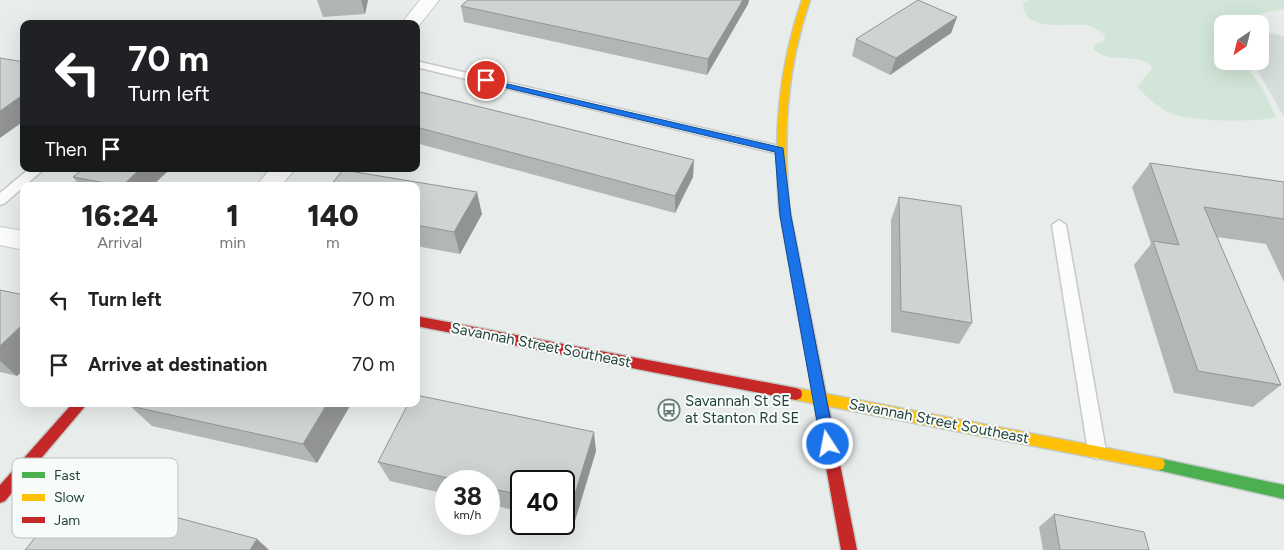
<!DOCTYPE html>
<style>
:root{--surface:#fff;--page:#f6f6f6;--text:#222;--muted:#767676}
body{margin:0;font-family:Figtree,sans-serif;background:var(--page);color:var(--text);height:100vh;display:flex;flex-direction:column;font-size:19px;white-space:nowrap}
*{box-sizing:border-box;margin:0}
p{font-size:16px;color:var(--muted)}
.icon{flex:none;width:28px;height:28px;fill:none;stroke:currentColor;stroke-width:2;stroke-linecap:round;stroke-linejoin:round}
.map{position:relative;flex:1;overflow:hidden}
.details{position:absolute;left:20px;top:182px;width:400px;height:225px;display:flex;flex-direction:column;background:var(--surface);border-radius:10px;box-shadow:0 5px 20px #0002}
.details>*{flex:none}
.guide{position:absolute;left:20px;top:20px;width:400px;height:152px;border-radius:10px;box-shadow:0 5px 20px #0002;background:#202124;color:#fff;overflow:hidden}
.needle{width:32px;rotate:215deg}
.controls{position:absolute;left:1214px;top:15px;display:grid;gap:10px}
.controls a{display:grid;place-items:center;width:55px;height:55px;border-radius:10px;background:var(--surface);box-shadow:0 5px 20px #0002;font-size:25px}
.speed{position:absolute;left:435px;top:470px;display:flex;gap:10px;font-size:25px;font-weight:700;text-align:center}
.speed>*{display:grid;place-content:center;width:65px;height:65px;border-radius:50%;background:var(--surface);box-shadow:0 5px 20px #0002;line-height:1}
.speed small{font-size:12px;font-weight:400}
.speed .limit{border:2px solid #111;border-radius:8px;background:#fff;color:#111}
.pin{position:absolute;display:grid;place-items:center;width:42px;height:42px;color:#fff;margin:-21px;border:2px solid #fff;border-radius:50%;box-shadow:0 1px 5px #0007}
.me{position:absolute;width:55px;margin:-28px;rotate:349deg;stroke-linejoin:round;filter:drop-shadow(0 0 4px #0008)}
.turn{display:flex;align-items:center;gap:18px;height:105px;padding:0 25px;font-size:22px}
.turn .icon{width:65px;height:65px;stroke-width:2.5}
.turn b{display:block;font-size:35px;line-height:42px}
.then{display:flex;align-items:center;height:48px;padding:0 25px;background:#0003;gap:10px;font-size:19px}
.eta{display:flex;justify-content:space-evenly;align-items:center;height:85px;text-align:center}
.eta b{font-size:30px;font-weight:800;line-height:35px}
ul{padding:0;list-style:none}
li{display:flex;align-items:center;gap:15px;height:65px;padding:0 25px}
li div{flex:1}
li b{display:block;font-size:19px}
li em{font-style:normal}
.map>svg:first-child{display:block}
</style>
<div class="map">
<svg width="1284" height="550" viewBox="0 0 1284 550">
<rect width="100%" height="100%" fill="#e8edeb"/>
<path fill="#d6dedb" d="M 1260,31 L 1284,36 L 1284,117 L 1252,61 L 1260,61 Z"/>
<path fill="#d1e6d8" d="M 1029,0 L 1284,0 L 1284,9 L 1219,23 L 1222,30 L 1222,61 L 1242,61 L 1263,89 L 1276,117 C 1254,123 1196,121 1175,115 C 1159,110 1148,98 1137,87 L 1152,68 L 1151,65 C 1133,52 1106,65 1093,48 L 1095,44 L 1105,40 L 1104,34 C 1099,30 1092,26 1085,25 C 1068,23 1024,33 1023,4 Z"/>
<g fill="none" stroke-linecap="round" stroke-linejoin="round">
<g stroke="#c5cac8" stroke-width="3">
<path id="lane" d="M 416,61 L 779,146 L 785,150 L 779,154 L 416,67 Z
M 29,169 L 44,169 L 5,203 L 0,205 L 0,193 Z
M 1059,220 L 1066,225 L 1106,451 L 1103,457 L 1097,459 L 1091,457 L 1088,451 L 1052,225 Z"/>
</g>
<g stroke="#c5cac8" stroke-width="2">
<path id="street" d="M 420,0 L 439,0 L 417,28 L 416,24 L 401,24 Z
M 270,169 L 295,169 L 281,186 L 256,186 Z
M 0,227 L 24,231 L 24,250 L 0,245 Z"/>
</g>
<g stroke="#c3cbc8" stroke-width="3">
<path id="fast" d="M 1158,458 L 1284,485 L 1284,499 L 1158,470 L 1153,469 L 1151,464 L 1153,459 Z"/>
</g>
<g stroke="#c3cbc8" stroke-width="3">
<path id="slow" d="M 802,0 L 810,0 C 786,70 783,134 789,207 L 784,211 L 779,207 C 774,133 778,70 802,0 Z
M 796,388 L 1158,458 L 1163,459 L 1165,464 L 1163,469 L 1158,470 L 796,400 L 791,398 L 790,394 L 791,390 Z"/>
</g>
<g stroke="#c3cbc8" stroke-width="3">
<path id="jam" d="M 784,203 L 789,207 L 857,550 L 841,550 L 779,207 Z
M 416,316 L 796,388 L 801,390 L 802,394 L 801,398 L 796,400 L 416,326 Z
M 72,404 L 87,404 L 5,501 L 0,503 L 0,485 Z"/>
</g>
<use href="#lane" fill="#fcfcfc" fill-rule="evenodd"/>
<use href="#street" fill="#fcfcfc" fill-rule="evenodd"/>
<use href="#fast" fill="#4caf50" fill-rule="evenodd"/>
<use href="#slow" fill="#ffc107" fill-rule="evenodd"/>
<use href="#jam" fill="#c62828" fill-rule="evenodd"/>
</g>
<path fill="#b2b6b5" d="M 317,0 L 368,0 L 365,14 L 323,17 Z
M 468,0 L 749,0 L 748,4 L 707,75 L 464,22 L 461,6 Z
M 957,17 L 951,33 L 890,75 L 852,56 L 856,39 Z
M 416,91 L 693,177 L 675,213 L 416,143 Z
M 1150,163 L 1284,182 L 1284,282 L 1266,244 L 1217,237 L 1281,385 L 1253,407 L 1174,393 L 1134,265 L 1151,244 L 1132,187 Z
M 83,169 L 170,169 L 152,186 L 80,186 L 73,177 Z
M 416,186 L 482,214 L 460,254 L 416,246 Z
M 899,197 L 972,323 L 959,344 L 891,332 L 891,220 Z
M 0,290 L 24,295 L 24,369 L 17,376 L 0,372 Z
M 351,404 L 317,463 L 152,426 L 130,406 Z
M 596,451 L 574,524 L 564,522 L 564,481 L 521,481 L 521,512 L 489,504 L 489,481 L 446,481 L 446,494 L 390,481 L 378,462 Z
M 1054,514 L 1149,550 L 1043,550 L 1039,527 Z"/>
<path fill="#919493" d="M 361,0 L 368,0 L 365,14 Z
M 743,0 L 749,0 L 748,4 L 707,75 L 708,59 Z
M 957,17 L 951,33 L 890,75 L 896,58 Z
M 24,94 L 24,121 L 0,138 L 0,111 Z
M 694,160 L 693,177 L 675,213 L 675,196 Z
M 140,169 L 170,169 L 152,186 L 122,186 Z
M 477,192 L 482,214 L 460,254 L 454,232 Z
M 24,323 L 24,369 L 17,376 L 0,361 L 0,346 Z
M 327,404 L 351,404 L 317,463 L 303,444 Z
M 594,432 L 596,451 L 574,524 L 571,507 Z
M 257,539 L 269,550 L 250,550 Z"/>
<path fill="#cfd4d2" stroke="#919493" d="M 468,0 L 743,0 L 708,59 L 461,6 Z
M 918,0 L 957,17 L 896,58 L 856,39 Z
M 0,58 L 24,62 L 24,94 L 0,111 Z
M 416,91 L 694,160 L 675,196 L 416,127 Z
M 1150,163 L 1284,182 L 1284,219 L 1204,207 L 1281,385 L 1198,371 L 1153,241 L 1179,245 Z
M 83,169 L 140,169 L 122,186 L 73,177 Z
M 343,170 L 477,192 L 454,232 L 416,225 L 416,186 L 330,186 Z
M 899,197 L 961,206 L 972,323 L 901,311 Z
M 0,290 L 24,295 L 24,323 L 0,346 Z
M 416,395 L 594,432 L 571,507 L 564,505 L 564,481 L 521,481 L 521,495 L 489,488 L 489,481 L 461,481 L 378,462 L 408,404 L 416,404 Z
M 132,404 L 327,404 L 303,444 L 130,406 Z
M 74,490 L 257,539 L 250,550 L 25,550 Z
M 1054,514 L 1144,532 L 1149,550 L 1060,550 Z"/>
<path fill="#1a73e8" stroke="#114b97" d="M 482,78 L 783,148 L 791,216 L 835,444 L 833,448 L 828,450 L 823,448 L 821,444 L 780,216 L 775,152 L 482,82 Z"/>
<defs>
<g id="bus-ring" transform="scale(1.125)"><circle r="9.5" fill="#f7fbf9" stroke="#697e78" stroke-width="1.5"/><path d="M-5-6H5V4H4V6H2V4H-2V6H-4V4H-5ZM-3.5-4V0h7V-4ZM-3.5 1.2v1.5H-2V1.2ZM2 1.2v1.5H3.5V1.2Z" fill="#697e78"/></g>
</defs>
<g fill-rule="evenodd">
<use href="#bus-ring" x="669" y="410"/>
</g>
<g text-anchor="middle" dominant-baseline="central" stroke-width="4" stroke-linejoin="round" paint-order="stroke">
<g font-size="15" fill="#24423a" stroke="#f7fbf9">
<text transform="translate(541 345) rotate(11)">Savannah Street Southeast</text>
<text transform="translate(939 421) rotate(11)">Savannah Street Southeast</text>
</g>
<g font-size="15" fill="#24423a" stroke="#f7fbf9" text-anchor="start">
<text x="685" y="401">Savannah St SE<tspan x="685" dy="17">at Stanton Rd SE</tspan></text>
</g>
</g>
<rect x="12" y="458" width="166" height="80" rx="8" fill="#f7fbf9" stroke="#b8c4c0" stroke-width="1"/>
<rect x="22" y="472" width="23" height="6" fill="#4caf50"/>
<rect x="22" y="494" width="23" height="7" fill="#ffc107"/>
<rect x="22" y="517" width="23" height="6" fill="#c62828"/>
<g font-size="14" fill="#24423a">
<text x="54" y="480">Fast</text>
<text x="54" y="502">Slow</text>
<text x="54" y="525">Jam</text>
</g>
</svg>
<div class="controls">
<a><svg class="needle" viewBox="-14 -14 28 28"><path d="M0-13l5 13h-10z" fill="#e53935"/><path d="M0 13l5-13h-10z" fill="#767676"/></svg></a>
</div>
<div class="speed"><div>38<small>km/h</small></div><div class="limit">40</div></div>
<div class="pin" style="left:486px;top:80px;background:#d93025"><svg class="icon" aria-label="arrive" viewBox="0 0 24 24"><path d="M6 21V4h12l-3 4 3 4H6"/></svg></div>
<svg class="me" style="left:828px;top:444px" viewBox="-20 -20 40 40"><circle r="17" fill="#1a73e8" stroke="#fff" stroke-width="3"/><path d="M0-11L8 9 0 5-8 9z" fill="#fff"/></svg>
<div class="guide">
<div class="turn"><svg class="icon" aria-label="left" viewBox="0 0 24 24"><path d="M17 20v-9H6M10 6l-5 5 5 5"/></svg><div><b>70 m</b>Turn left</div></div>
<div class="then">Then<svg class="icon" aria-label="arrive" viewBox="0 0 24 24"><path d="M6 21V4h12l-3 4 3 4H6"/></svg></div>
</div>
<section class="details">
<div class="eta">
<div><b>16:24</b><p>Arrival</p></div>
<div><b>1</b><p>min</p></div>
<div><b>140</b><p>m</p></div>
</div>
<ul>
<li><svg class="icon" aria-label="left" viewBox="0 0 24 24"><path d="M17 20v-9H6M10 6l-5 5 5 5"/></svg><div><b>Turn left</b></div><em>70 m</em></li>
<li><svg class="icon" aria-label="arrive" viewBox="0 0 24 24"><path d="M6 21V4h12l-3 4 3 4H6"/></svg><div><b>Arrive at destination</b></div><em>70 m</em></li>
</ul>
</section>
</div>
